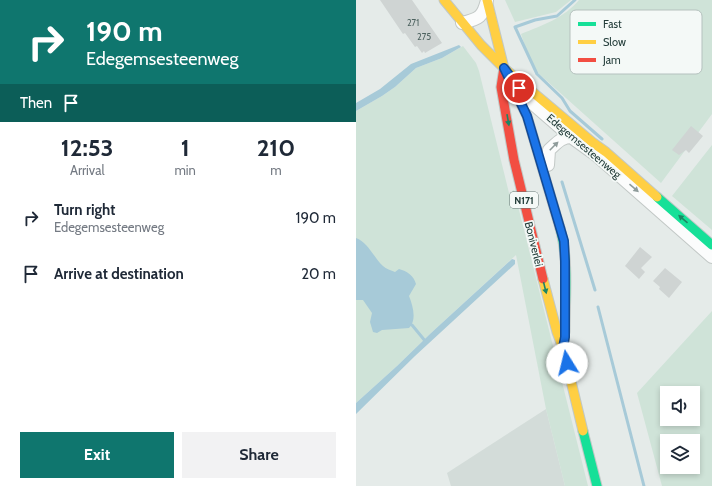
<!DOCTYPE html>
<style>
:root{--surface:#fff;--page:#f2f2f3;--text:#1f2937;--muted:#747a83;--accent:#0f766e}
body{margin:0;font-family:Cabin,sans-serif;background:var(--page);color:var(--text);height:100vh;display:flex;flex-direction:column;font-size:15px;white-space:nowrap}
*{box-sizing:border-box;margin:0}
p{font-size:13px;color:var(--muted)}
.icon{flex:none;width:22px;height:22px;fill:none;stroke:currentColor;stroke-width:2;stroke-linecap:round;stroke-linejoin:round}
.map{position:relative;flex:1;overflow:hidden}
.details{display:flex;flex-direction:column;background:var(--surface);width:356px}
.details>*{flex:none}
.top-card{background:#0f766e;color:#fff;overflow:hidden}
.controls{position:absolute;left:304px;top:386px;display:grid;gap:8px}
.controls a{display:grid;place-items:center;width:40px;height:40px;border-radius:0px;background:var(--surface);box-shadow:0 2px 6px #0003;font-size:20px}
.pin{position:absolute;display:grid;place-items:center;width:34px;height:34px;color:#fff;margin:-17px;border:2px solid #fff;border-radius:50%;box-shadow:0 1px 4px #0007}
.me{position:absolute;width:44px;margin:-22px;rotate:351deg;stroke-linejoin:round;filter:drop-shadow(0 0 3px #0008)}
.turn{display:flex;align-items:center;gap:14px;height:84px;padding:0 20px;font-size:18px}
.turn .icon{width:52px;height:52px;stroke-width:2.5}
.turn b{display:block;font-size:28px;line-height:34px}
.then{display:flex;align-items:center;height:38px;padding:0 20px;background:#0003;gap:8px;font-size:15px}
.eta{display:flex;justify-content:space-evenly;align-items:center;height:68px;text-align:center}
.eta b{font-size:24px;font-weight:700;line-height:28px}
.action{display:flex;gap:8px;margin-top:auto;padding:8px 20px}
.action a{flex:1;height:46px;border-radius:0px;background:var(--accent);color:#fff;font-size:16px;font-weight:700;line-height:46px;text-align:center}
.action a+a{background:var(--page);color:var(--text)}
ul{padding:0;list-style:none}
li{display:flex;align-items:center;gap:12px;height:56px;padding:0 20px}
li div{flex:1}
li b{display:block;font-size:15px}
li em{font-style:normal}
main{display:flex;flex:1;min-height:0}
.map>svg:first-child{display:block}
</style>
<main>
<section class="details">
<div class="top-card">
<div class="turn"><svg class="icon" aria-label="right" viewBox="0 0 24 24"><path d="M7 20v-9h11M14 6l5 5-5 5"/></svg><div><b>190 m</b>Edegemsesteenweg</div></div>
<div class="then">Then<svg class="icon" aria-label="arrive" viewBox="0 0 24 24"><path d="M6 21V4h12l-3 4 3 4H6"/></svg></div>
</div>
<div class="eta">
<div><b>12:53</b><p>Arrival</p></div>
<div><b>1</b><p>min</p></div>
<div><b>210</b><p>m</p></div>
</div>
<ul>
<li><svg class="icon" aria-label="right" viewBox="0 0 24 24"><path d="M7 20v-9h11M14 6l5 5-5 5"/></svg><div><b>Turn right</b><p>Edegemsesteenweg</p></div><em>190 m</em></li>
<li><svg class="icon" aria-label="arrive" viewBox="0 0 24 24"><path d="M6 21V4h12l-3 4 3 4H6"/></svg><div><b>Arrive at destination</b></div><em>20 m</em></li>
</ul>
<div class="action"><a>Exit</a><a>Share</a></div>
</section>
<div class="map">
<svg width="356" height="486" viewBox="0 0 356 486">
<rect width="100%" height="100%" fill="#e5ebe9"/>
<path fill="#d3dcd9" d="M 190,409 L 209,486 L 95,486 L 91,473 Z"/>
<path fill="#cfe3d8" fill-rule="evenodd" d="M 149,0 L 215,0 L 200,12 L 159,22 Z
M 223,0 L 356,0 L 356,114 L 305,183 L 182,73 L 173,58 L 165,34 C 187,25 208,18 223,0 Z
M 107,46 L 120,63 L 123,71 L 153,193 L 158,190 L 232,486 L 209,486 L 190,409 L 160,255 L 75,333 L 41,366 L 0,403 L 0,111 L 26,96 L 39,87 L 60,68 L 86,58 Z
M 356,145 L 356,230 L 316,196 Z
M 356,311 L 356,486 L 306,486 L 281,393 ZM 311,393 L 337,393 L 337,419 L 311,419 ZM 311,441 L 337,441 L 337,467 L 311,467 Z"/>
<path fill="#a7cad8" d="M 103,45 L 105,47 L 86,58 L 60,68 L 39,87 L 26,96 L 0,111 L 0,103 L 24,89 L 55,64 Z
M 0,238 C 12,242 18,258 27,266 C 30,269 35,270 39,272 L 43,269 C 51,271 58,276 60,284 L 53,296 C 57,306 61,320 53,328 L 26,330 L 21,333 L 17,332 L 14,322 L 16,313 L 7,300 L 0,300 Z
M 156,259 L 159,260 L 159,264 L 59,356 L 0,414 L 0,403 L 41,366 L 75,333 Z"/>
<g fill="none" stroke-linecap="round" stroke-linejoin="round">
<path stroke="#a7cad8" stroke-width="3" d="M 219,0 L 201,16 L 179,20 L 159,27 L 181,74 L 206,98 L 214,111 L 246,139
M 206,182 L 239,290
M 242,307 L 288,486
M 56,325 L 70,342"/>
</g>
<path fill="#cfd4d3" d="M 24,0 L 56,0 L 86,43 L 69,53 L 68,51 L 66,53 L 61,46 L 59,47 L 49,33 L 47,34 Z
M 335,126 L 347,136 L 333,153 L 330,150 L 323,155 L 316,150 Z
M 284,247 L 296,257 L 285,268 L 289,272 L 283,279 L 269,266 Z
M 309,268 L 326,282 L 313,298 L 303,289 L 304,287 L 297,281 Z"/>
<g fill="none" stroke-linecap="round" stroke-linejoin="round">
<g stroke="#c2c8c6" stroke-width="14">
<path id="street" d="M 106,23 C 123,19 127,17 131,0
M 166,93 L 170,98 L 215,137 L 240,155 L 356,257
M 192,165 L 193,150 C 200,144 205,137 215,137"/>
</g>
<g stroke="#c1c8c6" stroke-width="11">
<path id="fast" d="M 301,197 L 356,245
M 204,228 C 213,259 209,300 209,332
M 227,431 L 241,486"/>
</g>
<g stroke="#c1c8c6" stroke-width="11">
<path id="slow" d="M 88,0 L 125,45 L 148,68 L 236,142 L 250,152 L 301,197
M 131,0 L 148,68
M 187,279 L 201,332 L 207,348 L 227,431"/>
</g>
<g stroke="#c1c8c6" stroke-width="11">
<path id="jam" d="M 148,68 L 145,87 L 158,160 L 187,279
M 150,73 L 171,116 L 204,228"/>
</g>
<use href="#street" stroke="#fbfcfc" stroke-width="12"/>
<use href="#fast" stroke="#16e098" stroke-width="9"/>
<use href="#slow" stroke="#ffcf43" stroke-width="9"/>
<use href="#jam" stroke="#f24e42" stroke-width="9"/>
</g>
<defs><path id="oneway-solid" d="M-6-.8H1V-3.2L6.5 0L1 3.2V.8H-6Z"/></defs>
<g fill="#1d8664">
<use href="#oneway-solid" transform="translate(152 120) rotate(80)"/>
<use href="#oneway-solid" transform="translate(327 219) rotate(-139)"/>
<use href="#oneway-solid" transform="translate(189 288) rotate(76)"/>
</g>
<g fill="#8f9c9b">
<use href="#oneway-solid" transform="translate(198 146) rotate(-45)"/>
<use href="#oneway-solid" transform="translate(278 188) rotate(41)"/>
</g>
<g fill="none" stroke-linecap="round" stroke-linejoin="round">
<g stroke="#114b97" stroke-width="10">
<path id="route" d="M 163,88 L 148,68 L 171,116 L 208,241 L 209,261 L 209,337 L 207,348 L 211,363"/>
</g>
<use href="#route" stroke="#1a73e8" stroke-width="7"/>
</g>
<g text-anchor="middle" dominant-baseline="central" stroke-width="3.5" stroke-linejoin="round" paint-order="stroke">
<g font-size="9" fill="#4e6360">
<text x="57" y="22">271</text>
<text x="68" y="36">275</text>
</g>
<rect fill="#f4f9f7" stroke="#627573" stroke-width="1" x="154" y="192" width="28" height="16" rx="3"/>
<g font-size="10" font-weight="bold" fill="#233d3a">
<text x="168" y="200">N171</text>
</g>
<g font-size="11" fill="#233d3a" stroke="#f4f9f7">
<text transform="translate(228 146) rotate(40)">Edegemsesteenweg</text>
<text transform="translate(178 244) rotate(76)">Boniverlei</text>
</g>
</g>
<rect x="214" y="10" width="132" height="64" rx="6" fill="#f4f9f7" stroke="#b5c1be" stroke-width="1"/>
<rect x="222" y="22" width="18" height="4" fill="#16e098"/>
<rect x="222" y="40" width="18" height="4" fill="#ffcf43"/>
<rect x="222" y="58" width="18" height="4" fill="#f24e42"/>
<g font-size="11" fill="#233d3a">
<text x="247" y="28">Fast</text>
<text x="247" y="46">Slow</text>
<text x="247" y="64">Jam</text>
</g>
</svg>
<div class="controls">
<a><svg class="icon" aria-label="sound" viewBox="0 0 24 24"><path d="M4 9h4l5-4v14l-5-4H4zM17 9q2 3 0 6"/></svg></a>
<a><svg class="icon" aria-label="layers" viewBox="0 0 24 24"><path d="M12 4l9 5-9 5-9-5zM3 14l9 5 9-5"/></svg></a>
</div>
<div class="pin" style="left:163px;top:88px;background:#d93025"><svg class="icon" aria-label="arrive" viewBox="0 0 24 24"><path d="M6 21V4h12l-3 4 3 4H6"/></svg></div>
<svg class="me" style="left:211px;top:363px" viewBox="-20 -20 40 40"><circle r="19" fill="#fff"/><path d="M0-13L10 11 0 6-10 11z" fill="#1a73e8"/></svg>
</div>
</main>
